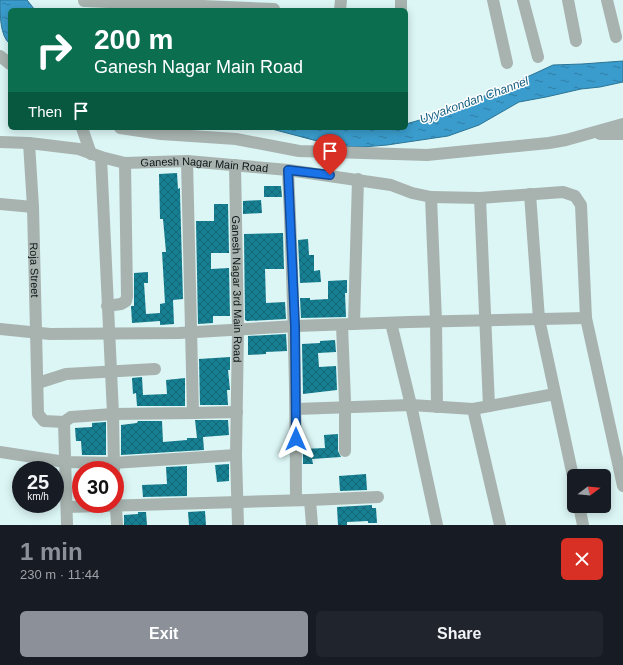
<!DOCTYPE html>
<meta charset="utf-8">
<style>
:root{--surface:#171b24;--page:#20242c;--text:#f1f3f6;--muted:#9ea1a6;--accent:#8c9099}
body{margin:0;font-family:Helvetica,sans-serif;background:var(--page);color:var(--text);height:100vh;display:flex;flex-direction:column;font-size:15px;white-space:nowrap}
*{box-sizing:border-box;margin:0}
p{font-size:13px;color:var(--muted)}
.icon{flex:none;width:22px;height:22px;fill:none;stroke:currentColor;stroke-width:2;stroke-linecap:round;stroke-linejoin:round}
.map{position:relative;height:525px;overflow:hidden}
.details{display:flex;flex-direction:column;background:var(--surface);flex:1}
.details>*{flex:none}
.banner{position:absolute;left:8px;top:8px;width:400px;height:122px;border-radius:6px;box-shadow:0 2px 10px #0003;background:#0b6e4f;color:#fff;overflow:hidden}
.needle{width:26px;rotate:74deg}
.buttons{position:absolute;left:567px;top:469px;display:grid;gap:8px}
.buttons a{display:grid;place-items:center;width:44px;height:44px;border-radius:6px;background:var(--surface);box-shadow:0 2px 10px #0003;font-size:20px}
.speed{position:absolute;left:12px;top:461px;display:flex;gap:8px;font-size:20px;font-weight:700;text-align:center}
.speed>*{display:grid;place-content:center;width:52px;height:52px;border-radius:50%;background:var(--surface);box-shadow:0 2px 10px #0003;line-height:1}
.speed small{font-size:10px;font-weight:400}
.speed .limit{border:6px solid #d22;background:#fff;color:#111}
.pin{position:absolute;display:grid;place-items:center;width:34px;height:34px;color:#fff;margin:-41px -17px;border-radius:50% 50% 50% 0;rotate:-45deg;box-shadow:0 0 4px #0007}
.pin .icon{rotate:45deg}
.me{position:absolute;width:44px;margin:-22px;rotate:0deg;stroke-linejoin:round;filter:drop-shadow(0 0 3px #0008)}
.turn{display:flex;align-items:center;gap:14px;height:84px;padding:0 20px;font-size:18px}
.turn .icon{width:52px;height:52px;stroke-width:2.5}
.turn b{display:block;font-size:28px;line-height:34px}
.then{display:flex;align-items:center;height:38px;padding:0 20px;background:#0003;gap:8px;font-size:15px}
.round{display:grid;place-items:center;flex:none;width:42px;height:42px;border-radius:6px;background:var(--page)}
.overview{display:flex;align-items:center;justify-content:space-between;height:68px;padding:0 20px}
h1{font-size:24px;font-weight:600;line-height:30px;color:var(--accent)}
.button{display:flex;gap:8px;margin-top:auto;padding:8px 20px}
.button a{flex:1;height:46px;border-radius:6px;background:var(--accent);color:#fff;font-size:16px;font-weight:600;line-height:46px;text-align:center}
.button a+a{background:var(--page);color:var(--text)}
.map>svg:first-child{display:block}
</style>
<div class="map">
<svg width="623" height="525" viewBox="0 0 623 525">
<defs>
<pattern id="water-ripples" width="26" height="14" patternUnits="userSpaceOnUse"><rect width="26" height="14" fill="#3a9ccc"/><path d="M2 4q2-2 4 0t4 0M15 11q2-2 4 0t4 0" fill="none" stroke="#2f7ea5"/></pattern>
<pattern id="building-cross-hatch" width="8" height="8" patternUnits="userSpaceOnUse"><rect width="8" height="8" fill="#177f92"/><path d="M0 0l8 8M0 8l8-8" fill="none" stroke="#136776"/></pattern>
</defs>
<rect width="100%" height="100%" fill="#dbf6f5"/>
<path fill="url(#water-ripples)" stroke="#2c7495" d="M 0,0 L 27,0 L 35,10 L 10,10 L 10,44 C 0,36 0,15 0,0 Z
M 623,61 L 623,82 L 600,87 L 581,89 L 546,97 L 519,102 L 479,125 L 448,136 L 387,145 L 363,147 L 336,146 L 268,128 L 406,128 L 406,124 L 444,113 L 501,89 L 553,65 L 582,64 Z"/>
<path fill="url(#building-cross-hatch)" d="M 177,173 L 178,189 L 180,188 L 180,193 L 183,299 L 173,300 L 174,324 L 160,325 L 160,321 L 132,323 L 131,306 L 134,306 L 134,273 L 148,272 L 148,283 L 144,283 L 146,314 L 160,313 L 160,304 L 165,303 L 162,252 L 166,252 L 163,219 L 160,219 L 159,174 Z
M 264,186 L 281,186 L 282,197 L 264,197 Z
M 261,200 L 262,213 L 243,214 L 243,201 Z
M 214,204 L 228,204 L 229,253 L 211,253 L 211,269 L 229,268 L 230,316 L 213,316 L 213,323 L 198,324 L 196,221 L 214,221 Z
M 283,233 L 284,269 L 265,269 L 266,303 L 285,302 L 286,319 L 247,321 L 245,320 L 244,234 Z
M 308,239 L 309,255 L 314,255 L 314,271 L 320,270 L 321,282 L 300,283 L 298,240 Z
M 347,280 L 347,293 L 345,293 L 346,317 L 301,318 L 300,298 L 310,298 L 310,300 L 328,299 L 328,281 Z
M 286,334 L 287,351 L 266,352 L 266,354 L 248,355 L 248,336 Z
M 335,340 L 336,352 L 318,353 L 319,367 L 336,366 L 337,390 L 303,394 L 302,344 L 320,343 L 320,341 Z
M 230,357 L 230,370 L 228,370 L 230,390 L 227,390 L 228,405 L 200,405 L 199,359 Z
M 142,377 L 143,395 L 167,394 L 166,380 L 185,378 L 185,406 L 137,406 L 136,393 L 133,394 L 132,378 Z
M 195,420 L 228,420 L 229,435 L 203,437 L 204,450 L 121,455 L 121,425 L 137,423 L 138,421 L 162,421 L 163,442 L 187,440 L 187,438 L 197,438 Z
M 106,422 L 106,455 L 82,455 L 81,441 L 76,441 L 75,428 L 92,427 L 92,423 Z
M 338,434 L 338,451 L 341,457 L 312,459 L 313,464 L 303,464 L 303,449 L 325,448 L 324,435 Z
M 229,464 L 229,481 L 217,482 L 215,465 Z
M 187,466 L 187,496 L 143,497 L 142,485 L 167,484 L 166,467 Z
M 366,474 L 367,490 L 340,491 L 339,476 Z
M 372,505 L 372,508 L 376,508 L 377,523 L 368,523 L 368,521 L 347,522 L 347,525 L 338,525 L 337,507 Z
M 205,511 L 206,525 L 189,525 L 188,512 Z
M 138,512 L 146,512 L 147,525 L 124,525 L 124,515 L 138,514 Z"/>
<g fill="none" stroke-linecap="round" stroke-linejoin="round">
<g stroke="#a8b3af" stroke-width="12">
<path d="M 401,0 L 401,10"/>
<path d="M 493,0 L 507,63"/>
<path d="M 523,0 L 538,57"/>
<path d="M 568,0 L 576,41"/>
<path d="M 607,0 L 616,37"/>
<path d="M 84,1 L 274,9"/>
<path d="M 340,10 L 341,0"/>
<path d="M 0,56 L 10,64"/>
<path d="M 82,128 L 91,154"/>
<path d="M 120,128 L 161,134 L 236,139 L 299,151 L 427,155 L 549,143 L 566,140 L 623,124"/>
<path d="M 600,134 L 623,134"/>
<path id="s1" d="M 0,142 L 29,143 L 79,149 L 101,157 L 125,163 L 187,161 L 288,170 L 391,185 L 412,193 L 431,197 L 480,198 L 563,192 L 575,196 L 581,205 L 586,318 L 623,486"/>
<path id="s2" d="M 29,143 L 33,207 L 38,414 L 44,421 L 64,422"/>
<path d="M 101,157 L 113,414 L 114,470"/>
<path id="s3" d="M 235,165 L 238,330 L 236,455 L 238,525"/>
<path d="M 288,170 C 293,280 296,390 296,500"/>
<path d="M 530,194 L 539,319 L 574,481"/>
<path d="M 431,197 L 436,321 L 437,407"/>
<path d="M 480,198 L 489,406"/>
<path d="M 0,204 L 33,207"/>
<path d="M 107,306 L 121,304 L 126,301 L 127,296 L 125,163"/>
<path d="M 391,323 L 411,405 L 437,525"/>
<path d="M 354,324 L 358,179"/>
<path d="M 342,325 L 345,401 L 345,451"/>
<path d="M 0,329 L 50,334 L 179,333 L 296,326 L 409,322 L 586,318"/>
<path d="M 38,383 L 66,374 L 155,369"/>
<path d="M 296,409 L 411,405 L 473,409 L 555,394"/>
<path d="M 473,409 L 500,525"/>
<path d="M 193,413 L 237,412"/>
<path d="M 0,452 L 65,462 L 113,463 L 236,455"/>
<path d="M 115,491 L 117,525"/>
<path d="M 579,506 L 583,525"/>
<path d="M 67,507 L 310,500"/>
<path d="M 67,525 L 64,422 L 71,417 L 113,414 L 193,413 L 187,161"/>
<path d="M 312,525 L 310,500 L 378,497"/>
</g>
</g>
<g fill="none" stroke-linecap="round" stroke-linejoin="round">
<g stroke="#114b97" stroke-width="10">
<path id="route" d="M 296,439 L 295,326 L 288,170 L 330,175"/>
</g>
<use href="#route" stroke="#1a73e8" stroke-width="7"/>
</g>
<g text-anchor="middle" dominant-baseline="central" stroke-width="3" stroke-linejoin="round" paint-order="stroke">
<g font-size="11" fill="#0d1616" stroke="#fff">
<text stroke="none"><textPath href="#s1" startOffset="207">Ganesh Nagar Main Road</textPath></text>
<text stroke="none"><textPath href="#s2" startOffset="127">Roja Street</textPath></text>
<text stroke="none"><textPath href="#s3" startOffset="124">Ganesh Nagar 3rd Main Road</textPath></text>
</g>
<g font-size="12" font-style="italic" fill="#165e80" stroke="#fff">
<text transform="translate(474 100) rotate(-20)">Uyyakondan Channel</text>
</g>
</g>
</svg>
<div class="buttons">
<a><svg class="needle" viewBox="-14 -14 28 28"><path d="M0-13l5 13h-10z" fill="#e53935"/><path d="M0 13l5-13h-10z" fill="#9ea1a6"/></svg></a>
</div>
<div class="speed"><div>25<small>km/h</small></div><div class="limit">30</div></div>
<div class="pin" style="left:330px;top:175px;background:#d93025"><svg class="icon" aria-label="arrive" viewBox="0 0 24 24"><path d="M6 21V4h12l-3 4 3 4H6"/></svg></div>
<svg class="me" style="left:296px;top:439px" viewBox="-20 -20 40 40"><path d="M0-17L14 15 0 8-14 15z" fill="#1a73e8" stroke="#fff" stroke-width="4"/></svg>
<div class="banner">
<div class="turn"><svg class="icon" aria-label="right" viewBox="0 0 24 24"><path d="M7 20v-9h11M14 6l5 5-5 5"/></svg><div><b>200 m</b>Ganesh Nagar Main Road</div></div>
<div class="then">Then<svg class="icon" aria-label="arrive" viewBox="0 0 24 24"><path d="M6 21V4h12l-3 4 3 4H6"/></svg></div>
</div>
</div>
<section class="details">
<div class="overview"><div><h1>1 min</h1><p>230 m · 11:44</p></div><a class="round" style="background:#d93025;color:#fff"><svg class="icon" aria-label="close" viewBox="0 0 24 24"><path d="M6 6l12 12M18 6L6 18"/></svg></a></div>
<div class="button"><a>Exit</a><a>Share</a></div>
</section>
